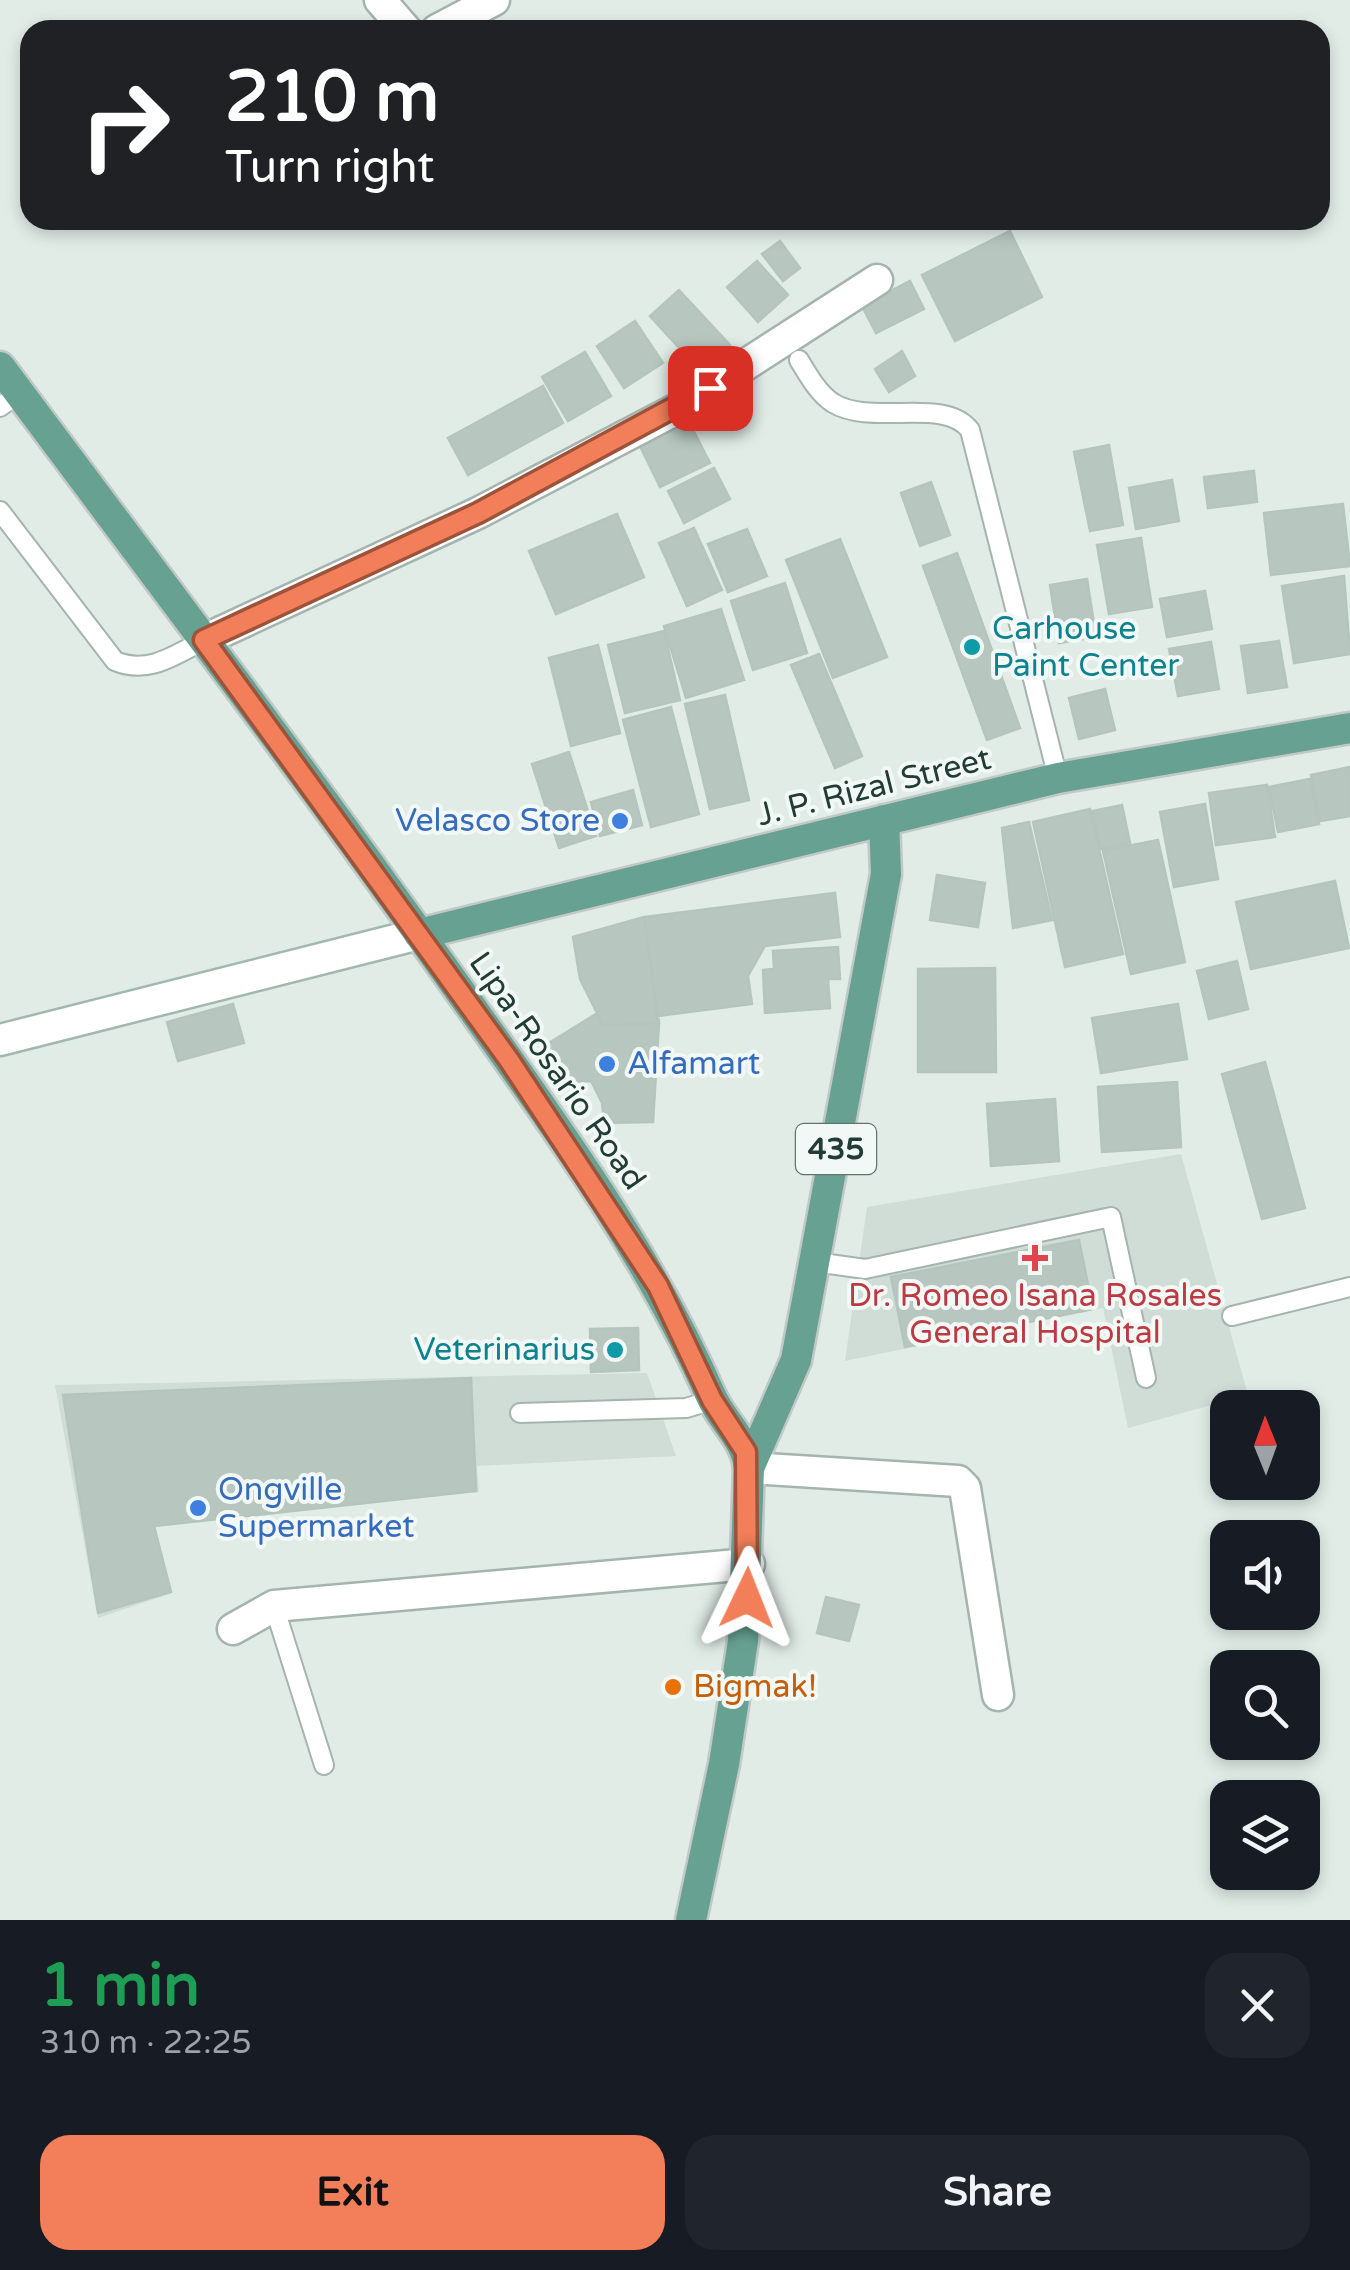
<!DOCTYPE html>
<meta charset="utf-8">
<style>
:root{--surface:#171b24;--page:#20242c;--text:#f1f3f6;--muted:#9ea1a6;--accent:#f27f59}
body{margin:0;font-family:"Varela Round",sans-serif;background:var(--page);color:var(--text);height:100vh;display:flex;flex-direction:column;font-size:38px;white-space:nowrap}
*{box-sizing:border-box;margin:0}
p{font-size:32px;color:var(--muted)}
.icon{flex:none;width:55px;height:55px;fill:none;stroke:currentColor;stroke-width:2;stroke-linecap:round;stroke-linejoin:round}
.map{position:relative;height:1920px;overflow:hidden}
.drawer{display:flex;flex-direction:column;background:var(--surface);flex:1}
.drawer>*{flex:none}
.banner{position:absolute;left:20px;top:20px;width:1310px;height:210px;border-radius:30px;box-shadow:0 5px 15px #0003;background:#202124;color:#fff;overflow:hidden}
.needle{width:65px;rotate:359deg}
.fabs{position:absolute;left:1210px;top:1390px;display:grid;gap:20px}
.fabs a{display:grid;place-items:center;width:110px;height:110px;border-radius:20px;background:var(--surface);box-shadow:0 5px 15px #0003;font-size:50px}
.pin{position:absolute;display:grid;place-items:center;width:85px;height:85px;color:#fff;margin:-42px;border-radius:20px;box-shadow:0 5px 15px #0006}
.me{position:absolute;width:110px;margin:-55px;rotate:2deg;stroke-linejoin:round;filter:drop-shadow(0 0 8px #0008)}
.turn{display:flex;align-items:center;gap:35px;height:210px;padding:0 40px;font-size:45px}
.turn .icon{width:130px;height:130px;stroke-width:2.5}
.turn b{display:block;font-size:70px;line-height:85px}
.round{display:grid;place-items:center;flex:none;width:105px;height:105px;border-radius:30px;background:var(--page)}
.overview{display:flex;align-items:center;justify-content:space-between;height:170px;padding:0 40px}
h1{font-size:60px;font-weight:700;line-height:75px;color:#1e9e55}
.action{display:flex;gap:20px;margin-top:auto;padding:20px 40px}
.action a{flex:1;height:115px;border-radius:30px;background:var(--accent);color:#111;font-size:40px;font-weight:700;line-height:115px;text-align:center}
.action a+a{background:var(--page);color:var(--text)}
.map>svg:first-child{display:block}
</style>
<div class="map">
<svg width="1350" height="1920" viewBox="0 0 1350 1920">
<rect width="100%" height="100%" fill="#e1ece7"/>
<path fill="#d0dcd6" d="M 1181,1154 L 1248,1395 L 1128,1428 L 1103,1308 L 845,1361 L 867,1207 Z
M 647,1373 L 676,1456 L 477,1466 L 479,1492 L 155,1526 L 172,1593 L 98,1618 L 55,1385 Z"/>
<path fill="#b7c7c0" stroke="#b4c5be" stroke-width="2.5" d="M 1010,231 L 1042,297 L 955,341 L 922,275 Z
M 780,241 L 800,268 L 783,281 L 762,254 Z
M 757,261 L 788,295 L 758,322 L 727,287 Z
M 910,281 L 924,309 L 876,333 L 862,306 Z
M 679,290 L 730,345 L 701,372 L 650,316 Z
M 635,321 L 663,363 L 624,388 L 597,346 Z
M 902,351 L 915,376 L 889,392 L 875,369 Z
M 585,352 L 611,396 L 568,421 L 542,377 Z
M 543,386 L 563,423 L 468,475 L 448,438 Z
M 687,418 L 710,463 L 660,487 L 638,442 Z
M 1109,445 L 1123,525 L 1090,531 L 1074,452 Z
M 714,468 L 730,499 L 684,523 L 668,491 Z
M 1254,471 L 1257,502 L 1208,508 L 1204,477 Z
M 1172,480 L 1179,521 L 1136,529 L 1129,488 Z
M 931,482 L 950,535 L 920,546 L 901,493 Z
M 1343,504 L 1350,566 L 1271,575 L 1264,513 Z
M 617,514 L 644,577 L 556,614 L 529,551 Z
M 694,528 L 722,590 L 687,606 L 659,543 Z
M 747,529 L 767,576 L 728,592 L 708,544 Z
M 1141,538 L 1152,607 L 1109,614 L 1097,545 Z
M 840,539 L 887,657 L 833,678 L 786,560 Z
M 957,553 L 1020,728 L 987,740 L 923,566 Z
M 1344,576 L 1350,654 L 1294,663 L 1282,586 Z
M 1087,579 L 1096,637 L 1059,643 L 1050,585 Z
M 785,583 L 807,653 L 753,670 L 731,601 Z
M 1205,591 L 1212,629 L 1167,637 L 1160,599 Z
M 721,609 L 744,680 L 686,698 L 664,626 Z
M 664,631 L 680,700 L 625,713 L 608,645 Z
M 1279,641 L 1287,687 L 1248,693 L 1241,646 Z
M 1211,642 L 1219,689 L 1178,696 L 1169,649 Z
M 598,645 L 620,733 L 571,746 L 549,658 Z
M 819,654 L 862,756 L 835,768 L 791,665 Z
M 1105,689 L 1115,730 L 1079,739 L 1069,698 Z
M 725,695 L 749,800 L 710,809 L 685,704 Z
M 671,707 L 699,814 L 651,827 L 623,720 Z
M 569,752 L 596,836 L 559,848 L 532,764 Z
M 1350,767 L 1350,816 L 1320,821 L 1311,775 Z
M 1310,779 L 1319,824 L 1278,832 L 1269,787 Z
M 1267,785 L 1275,837 L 1216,845 L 1209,793 Z
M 633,790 L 642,825 L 600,836 L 591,802 Z
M 1205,804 L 1218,879 L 1174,887 L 1160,812 Z
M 1122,805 L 1130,843 L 1100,849 L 1093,811 Z
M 1090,809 L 1123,954 L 1065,967 L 1033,822 Z
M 1029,822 L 1052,920 L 1013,928 L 1002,828 Z
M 1158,840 L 1185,962 L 1131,974 L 1103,851 Z
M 937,875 L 985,883 L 978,927 L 930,920 Z
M 1335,881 L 1349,948 L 1251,969 L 1236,902 Z
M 835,893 L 840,937 L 765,946 L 748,976 L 752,1004 L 657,1016 L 644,917 Z
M 644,917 L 659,1023 L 603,1025 L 580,979 L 573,937 Z
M 838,947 L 840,979 L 828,979 L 830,1008 L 765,1013 L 763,970 L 774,969 L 773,951 Z
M 1237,961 L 1248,1009 L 1209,1019 L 1197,971 Z
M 995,968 L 996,1072 L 918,1072 L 918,969 Z
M 233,1004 L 244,1043 L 178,1061 L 167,1022 Z
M 1178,1004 L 1187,1059 L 1101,1073 L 1092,1018 Z
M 596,1014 L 603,1025 L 659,1023 L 653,1122 L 604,1123 L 602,1103 L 591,1081 L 573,1082 L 544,1046 Z
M 1265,1062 L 1305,1208 L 1262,1219 L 1222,1074 Z
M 1177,1082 L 1181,1147 L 1102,1152 L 1098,1087 Z
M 1055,1099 L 1059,1161 L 991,1166 L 987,1104 Z
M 1079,1240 L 1093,1309 L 905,1347 L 891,1277 Z
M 638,1328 L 639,1370 L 591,1372 L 590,1329 Z
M 471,1378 L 476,1491 L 154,1526 L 171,1592 L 98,1613 L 63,1395 Z
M 826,1597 L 859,1605 L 849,1641 L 817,1633 Z"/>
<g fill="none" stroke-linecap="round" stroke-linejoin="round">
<g stroke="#a4b4ae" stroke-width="22">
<path id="lane" d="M 799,360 C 808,375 818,393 833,403 C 872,427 944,396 970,430 L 1058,778
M 0,407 L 19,393
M 0,511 L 115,661 C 148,675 175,655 204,640
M 815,1262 L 865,1269 L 1111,1217 L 1146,1378
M 1232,1316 L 1350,1287
M 520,1413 L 686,1408 L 713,1400
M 274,1606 L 324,1765"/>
</g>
<g stroke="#a4b4ae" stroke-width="35">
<path id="street" d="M 380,0 L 406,30
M 437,30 L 494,0
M 204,640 L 478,513 L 677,409 L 877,280
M 749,1468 L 958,1481 L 965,1488 L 998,1695
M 233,1629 L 274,1606 L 749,1564"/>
</g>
<g stroke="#a0b8af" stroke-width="35">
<path id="secondary" d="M 0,1040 L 419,934"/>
</g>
<g stroke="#c1c9c6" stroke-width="35">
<path id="primary" d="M 0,367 C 152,571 306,773 452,980 C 547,1114 645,1246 711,1396 C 722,1421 746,1439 749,1468 L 743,1641 L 724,1764 L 691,1920
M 419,934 L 1058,778 L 1350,728
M 749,1468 L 796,1360 L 886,874 L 884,820"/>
</g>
<use href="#lane" stroke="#fff" stroke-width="18"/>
<use href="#street" stroke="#fff" stroke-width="30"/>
<use href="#secondary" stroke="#fff" stroke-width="30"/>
<use href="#primary" stroke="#66a192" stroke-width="30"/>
</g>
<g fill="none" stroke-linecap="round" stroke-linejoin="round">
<g stroke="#9d533a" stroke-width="25">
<path id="route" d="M 710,388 L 478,513 L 204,640 L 509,1060 L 658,1286 L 712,1400 L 746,1452 L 747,1598"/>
</g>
<use href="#route" stroke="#f27f59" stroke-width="18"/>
</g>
<g fill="#0f9aa8" stroke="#f2f8f5" stroke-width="4">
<circle cx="972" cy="647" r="10"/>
<circle cx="615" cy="1350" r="10"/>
</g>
<g fill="#3f7fe0" stroke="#f2f8f5" stroke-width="4">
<circle cx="620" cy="821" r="10"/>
<circle cx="607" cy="1064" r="10"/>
<circle cx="198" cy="1508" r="10"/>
</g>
<path fill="#e0444e" stroke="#f2f8f5" stroke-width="4" d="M1030 1243h10v10h10v10h-10v10h-10v-10h-10v-10h10z"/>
<circle fill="#e8710a" stroke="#f2f8f5" stroke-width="4" cx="673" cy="1687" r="10"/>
<g text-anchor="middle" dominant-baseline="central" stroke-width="8" stroke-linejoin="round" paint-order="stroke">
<rect fill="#f2f8f5" stroke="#60756f" stroke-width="2.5" x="796" y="1124" width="80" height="50" rx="8"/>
<g font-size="30" font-weight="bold" fill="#223d35">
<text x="836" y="1149">435</text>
</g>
<g font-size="32" fill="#0d838f" stroke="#f2f8f5" text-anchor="start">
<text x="992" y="629">Carhouse<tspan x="992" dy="37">Paint Center</tspan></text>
<text x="595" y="1350" text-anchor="end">Veterinarius</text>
</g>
<g font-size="32" fill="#223d35" stroke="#f2f8f5">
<text transform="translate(874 787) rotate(-14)">J. P. Rizal Street</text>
<text transform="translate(557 1071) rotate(55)">Lipa-Rosario Road</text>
</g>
<g font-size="32" fill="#366cbe" stroke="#f2f8f5" text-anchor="start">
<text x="600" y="821" text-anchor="end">Velasco Store</text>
<text x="627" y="1064">Alfamart</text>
<text x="218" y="1490">Ongville<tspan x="218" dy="37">Supermarket</tspan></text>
</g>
<g font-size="32" fill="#be3a42" stroke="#f2f8f5">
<text x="1035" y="1296">Dr. Romeo Isana Rosales<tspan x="1035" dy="37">General Hospital</tspan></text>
</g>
<g font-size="32" fill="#c56008" stroke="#f2f8f5" text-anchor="start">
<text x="693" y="1687">Bigmak!</text>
</g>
</g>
</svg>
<div class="fabs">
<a><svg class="needle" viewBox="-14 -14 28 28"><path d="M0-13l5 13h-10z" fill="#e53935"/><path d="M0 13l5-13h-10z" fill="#9ea1a6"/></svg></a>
<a><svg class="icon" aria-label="sound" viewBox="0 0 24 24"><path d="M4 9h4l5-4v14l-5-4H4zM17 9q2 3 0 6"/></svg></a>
<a><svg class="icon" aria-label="search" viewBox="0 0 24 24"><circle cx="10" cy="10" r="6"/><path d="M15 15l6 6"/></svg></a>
<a><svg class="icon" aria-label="layers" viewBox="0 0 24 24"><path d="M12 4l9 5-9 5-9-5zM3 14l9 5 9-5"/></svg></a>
</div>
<div class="pin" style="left:710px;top:388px;background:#d93025"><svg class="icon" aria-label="arrive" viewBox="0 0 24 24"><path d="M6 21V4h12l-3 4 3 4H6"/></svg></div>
<svg class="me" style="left:747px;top:1598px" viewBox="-20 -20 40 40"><path d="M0-17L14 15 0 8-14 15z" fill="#f27f59" stroke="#fff" stroke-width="4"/></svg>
<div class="banner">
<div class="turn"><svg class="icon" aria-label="right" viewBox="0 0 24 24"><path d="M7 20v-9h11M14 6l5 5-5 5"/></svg><div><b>210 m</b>Turn right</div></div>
</div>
</div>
<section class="drawer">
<div class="overview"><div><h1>1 min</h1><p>310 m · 22:25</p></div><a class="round"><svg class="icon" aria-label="close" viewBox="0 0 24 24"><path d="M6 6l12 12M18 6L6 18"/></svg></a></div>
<div class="action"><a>Exit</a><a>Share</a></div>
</section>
